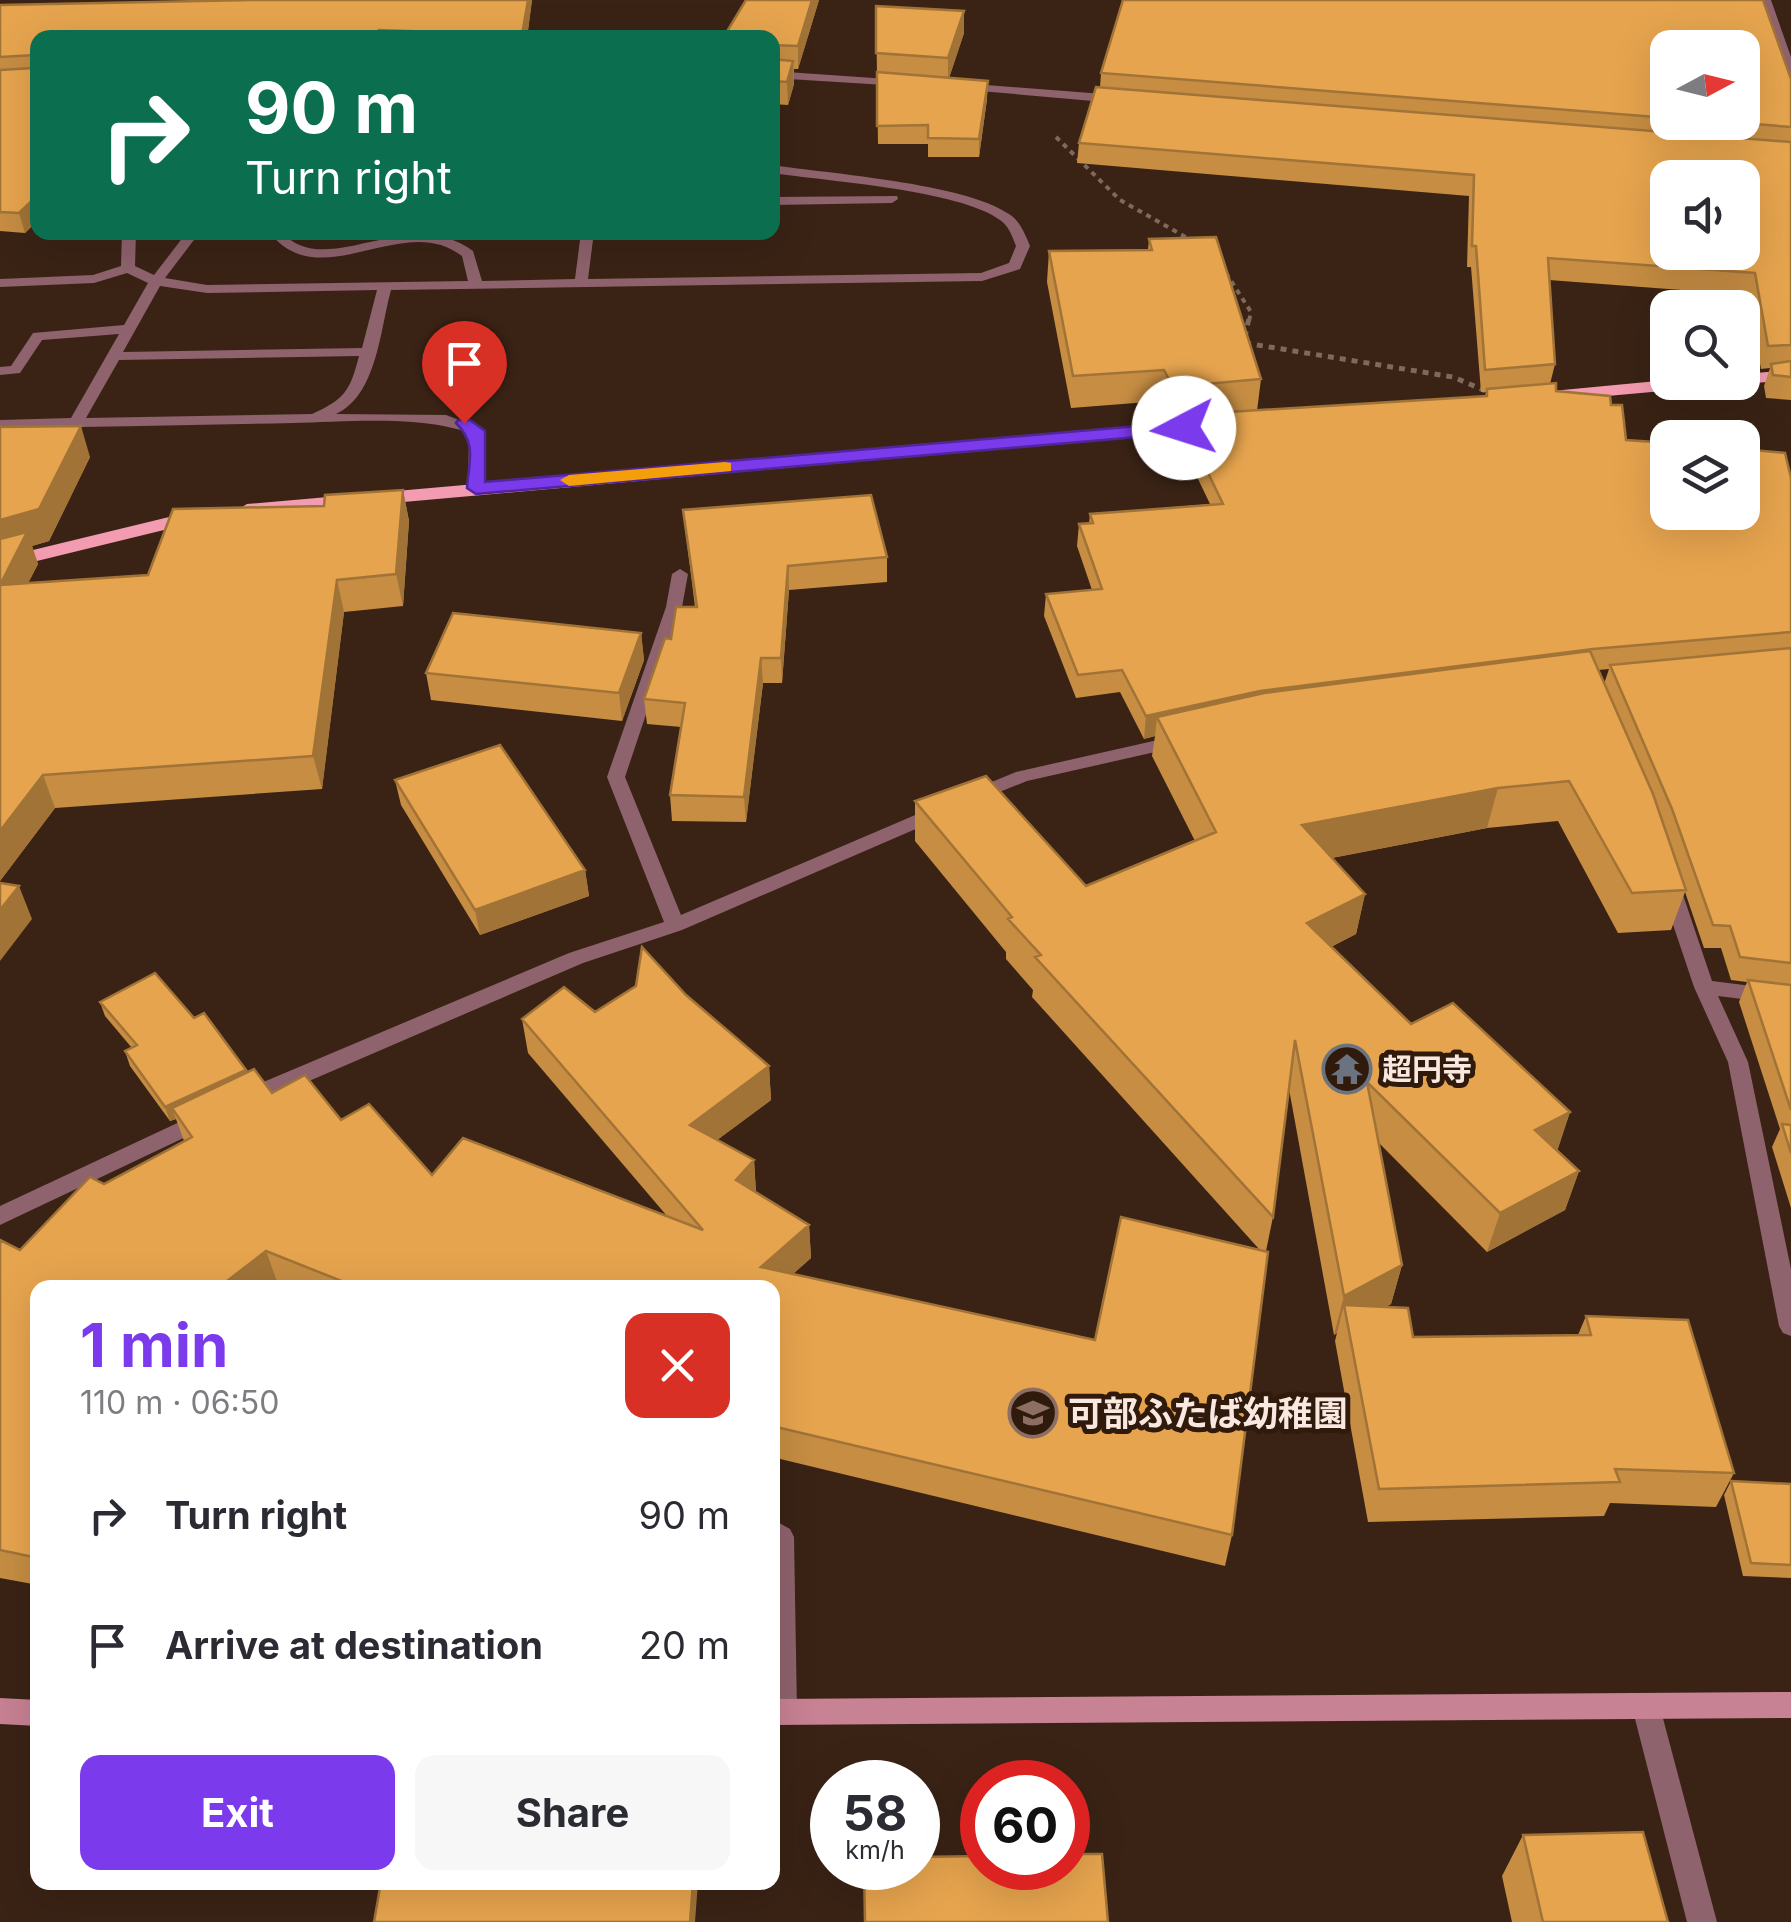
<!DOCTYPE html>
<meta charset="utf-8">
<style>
:root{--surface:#fff;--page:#f7f7f7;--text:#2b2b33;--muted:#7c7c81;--accent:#7c3aed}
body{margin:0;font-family:Inter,"Noto Sans JP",sans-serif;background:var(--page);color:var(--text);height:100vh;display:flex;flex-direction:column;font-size:38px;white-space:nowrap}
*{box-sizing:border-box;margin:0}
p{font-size:32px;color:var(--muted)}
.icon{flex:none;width:55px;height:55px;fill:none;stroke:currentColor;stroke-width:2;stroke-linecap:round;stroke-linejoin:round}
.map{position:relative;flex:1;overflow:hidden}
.drawer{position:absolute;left:30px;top:1280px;width:750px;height:610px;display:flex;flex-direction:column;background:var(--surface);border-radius:20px;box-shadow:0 10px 40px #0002}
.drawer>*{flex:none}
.hud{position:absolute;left:30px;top:30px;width:750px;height:210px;border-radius:20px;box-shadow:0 10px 40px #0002;background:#0b6e4f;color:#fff;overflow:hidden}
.needle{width:65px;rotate:83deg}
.buttons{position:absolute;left:1650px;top:30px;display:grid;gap:20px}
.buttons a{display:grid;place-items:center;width:110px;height:110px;border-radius:20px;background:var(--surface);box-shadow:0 10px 40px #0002;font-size:50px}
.speed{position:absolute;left:810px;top:1760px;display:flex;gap:20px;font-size:50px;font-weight:700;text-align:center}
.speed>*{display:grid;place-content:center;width:130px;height:130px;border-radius:50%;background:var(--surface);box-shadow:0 10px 40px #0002;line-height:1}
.speed small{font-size:25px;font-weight:400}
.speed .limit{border:15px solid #d22;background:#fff;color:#111}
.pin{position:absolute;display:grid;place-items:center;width:85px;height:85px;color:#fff;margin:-102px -42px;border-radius:50% 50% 50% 0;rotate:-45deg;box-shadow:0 0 10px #0007}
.pin .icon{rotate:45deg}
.me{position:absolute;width:110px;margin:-55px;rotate:265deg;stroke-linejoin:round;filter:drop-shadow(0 0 8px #0008)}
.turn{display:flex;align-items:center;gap:35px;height:210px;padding:0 50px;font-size:45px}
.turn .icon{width:130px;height:130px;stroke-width:2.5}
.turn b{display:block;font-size:70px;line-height:85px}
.round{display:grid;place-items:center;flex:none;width:105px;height:105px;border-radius:20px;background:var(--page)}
.head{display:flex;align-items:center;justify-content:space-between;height:170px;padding:0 50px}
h1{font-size:60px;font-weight:700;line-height:75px;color:var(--accent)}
.primary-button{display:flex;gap:20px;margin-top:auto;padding:20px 50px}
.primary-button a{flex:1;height:115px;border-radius:20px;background:var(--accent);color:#fff;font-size:40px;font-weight:700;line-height:115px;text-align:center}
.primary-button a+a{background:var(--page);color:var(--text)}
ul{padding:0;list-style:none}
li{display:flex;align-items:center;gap:30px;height:130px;padding:0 50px}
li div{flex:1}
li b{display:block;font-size:38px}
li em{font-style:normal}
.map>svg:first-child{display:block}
</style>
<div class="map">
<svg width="1791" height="1922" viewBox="0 0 1791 1922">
<rect width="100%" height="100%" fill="#3a2315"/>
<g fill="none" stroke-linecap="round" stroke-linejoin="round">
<path stroke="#7d695d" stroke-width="4" stroke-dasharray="5 5" stroke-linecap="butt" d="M 1056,137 L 1120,200 L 1191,240
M 1226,273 L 1251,312 L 1249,321"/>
<path stroke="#7d695d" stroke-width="5" stroke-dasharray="6 6" stroke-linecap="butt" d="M 1245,337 L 1249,318
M 1245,343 L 1453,377 L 1486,391"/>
<path fill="#8e636d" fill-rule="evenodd" d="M 772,165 C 831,174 963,183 1009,214 C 1020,221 1025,234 1030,246 L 1020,269 L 982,281 L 391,290 C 380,330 377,395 336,414 L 446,415 L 481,428 L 484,488 L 476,493 L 468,488 L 469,433 C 422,415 344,422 293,423 C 194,425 97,427 0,428 L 0,420 L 71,418 L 119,334 L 42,340 L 20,373 L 0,375 L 0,367 L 11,366 L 33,333 L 124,325 L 148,283 L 127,273 L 94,283 L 0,287 L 0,279 L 93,275 L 121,266 L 122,232 L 136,232 L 135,266 L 154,275 L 187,232 L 200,232 L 165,278 L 207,285 L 468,281 L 462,256 C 402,210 321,298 269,232 L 282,232 C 325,282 408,203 473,251 L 482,281 L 575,279 L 581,232 L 594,232 L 588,279 L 981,273 L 1009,263 L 1016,246 C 1012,236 1009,226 1000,220 C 960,190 826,181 772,173 ZM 160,286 L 207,293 L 377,290 L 362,348 L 123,352 ZM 359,356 C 350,391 345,399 312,414 L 86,418 L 119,360 Z
M 897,196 L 898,199 L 892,203 L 772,205 L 772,197 Z"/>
<path fill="#8e636d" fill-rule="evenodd" d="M 1761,0 L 1771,0 L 1791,57 L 1791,77 L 1785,74 Z
M 772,71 L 902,80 L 908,83 L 902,86 L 772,78 Z
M 961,83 L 1116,95 L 1122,99 L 1116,103 L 957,89 L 957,85 Z
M 680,569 L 688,574 L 682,607 L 625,777 L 681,915 L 934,807 L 948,807 L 950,811 L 948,815 L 682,930 L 583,963 L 251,1106 L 235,1106 L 232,1100 L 235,1094 L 569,953 L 664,922 L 607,777 L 666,607 L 672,574 Z
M 1180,735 L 1189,741 L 1186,745 L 1027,781 L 972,803 L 963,797 L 965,793 L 1016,772 Z
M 1670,879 L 1680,886 L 1712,981 L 1791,991 L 1791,1005 L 1718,996 L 1748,1062 L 1791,1269 L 1791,1336 L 1783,1333 L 1779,1326 L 1728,1062 L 1694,987 L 1660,886 Z
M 203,1111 L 211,1113 L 214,1119 L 211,1125 L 0,1225 L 0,1206 Z
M 772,1519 L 790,1529 L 794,1537 L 797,1712 L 793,1721 L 783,1725 L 772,1719 Z
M 1646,1694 L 1656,1698 L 1660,1707 L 1717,1922 L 1687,1922 L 1632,1707 L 1636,1698 Z"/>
<path fill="#c78293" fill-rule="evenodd" d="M 1791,1692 L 1791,1718 L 772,1725 L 772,1699 Z
M 0,1698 L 38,1700 L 38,1726 L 0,1724 Z"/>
<path fill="#f39bb0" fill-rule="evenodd" d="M 1791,370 L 1791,380 L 1742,384 L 1735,382 L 1742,382 L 1742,374 Z
M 1668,380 L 1716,382 L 1707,387 L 1552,401 L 1543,396 L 1552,391 Z
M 1214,419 L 1223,425 L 1221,429 L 247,516 L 237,510 L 247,504 Z
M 198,510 L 208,516 L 205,520 L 0,570 L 0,558 Z"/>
</g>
<path fill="#c68d43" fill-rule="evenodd" d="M 532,0 L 527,38 L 38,38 L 38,220 L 25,233 L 0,231 L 0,5 Z
M 819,0 L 798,69 L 794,69 L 794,84 L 788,105 L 772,104 L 772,38 Z
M 1123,0 L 1763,0 L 1791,79 L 1791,400 L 1766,398 L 1764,386 L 1770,368 L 1761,369 L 1748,295 L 1549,280 L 1555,364 L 1550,384 L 1556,383 L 1556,391 L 1610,396 L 1611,405 L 1622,405 L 1626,440 L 1668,443 L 1668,512 L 1742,512 L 1742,449 L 1785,453 L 1791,478 L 1791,1208 L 1772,1147 L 1780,1129 L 1739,1002 L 1747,982 L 1731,980 L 1721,948 L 1704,948 L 1685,892 L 1671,930 L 1618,933 L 1558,821 L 1487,828 L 1332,858 L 1365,894 L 1356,934 L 1331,947 L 1411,1024 L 1453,1003 L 1570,1112 L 1557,1150 L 1579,1171 L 1565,1210 L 1487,1252 L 1379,1143 L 1402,1265 L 1391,1304 L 1385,1307 L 1408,1308 L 1413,1337 L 1578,1335 L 1586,1316 L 1688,1320 L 1734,1473 L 1716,1507 L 1610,1503 L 1604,1516 L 1368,1522 L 1335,1341 L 1337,1333 L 1334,1335 L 1289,1089 L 1273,1217 L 1266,1251 L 1268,1252 L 1232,1535 L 1225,1566 L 772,1457 L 772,1288 L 286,1288 L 278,1284 L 273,1288 L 38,1288 L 38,1585 L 0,1578 L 0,1240 L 20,1250 L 90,1177 L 104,1184 L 184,1141 L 176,1119 L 170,1121 L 130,1066 L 125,1051 L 132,1048 L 105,1016 L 100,1002 L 155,973 L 194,1018 L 204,1013 L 247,1073 L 254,1069 L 272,1093 L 305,1075 L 341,1120 L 369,1104 L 432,1175 L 463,1138 L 667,1216 L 528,1053 L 522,1019 L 564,987 L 595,1012 L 636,986 L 642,947 L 686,995 L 769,1066 L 771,1100 L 717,1140 L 754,1160 L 756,1192 L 809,1225 L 811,1258 L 793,1274 L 1095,1340 L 1121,1217 L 1259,1249 L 1032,997 L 1033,990 L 1006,959 L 1006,952 L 915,841 L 915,801 L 986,776 L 1086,886 L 1195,841 L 1152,756 L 1155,736 L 1144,739 L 1120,692 L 1076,698 L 1044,616 L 1046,594 L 1092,590 L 1077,546 L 1079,524 L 1089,523 L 1090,514 L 1210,504 L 1178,437 L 1180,418 L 1169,419 L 1161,401 L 1071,408 L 1047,282 L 1049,251 L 1148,250 L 1149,239 L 1216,237 L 1261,379 L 1257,411 L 1485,396 L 1486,392 L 1481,392 L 1471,267 L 1467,267 L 1469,196 L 1077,163 L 1079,143 L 1096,87 L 1100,88 L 1101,73 ZM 1668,48 L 1742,48 L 1742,122 L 1668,122 ZM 1668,178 L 1742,178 L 1742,252 L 1668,252 ZM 1609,669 L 1604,684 L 1598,670 Z
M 876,6 L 964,11 L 964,33 L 949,78 L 987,99 L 979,157 L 928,157 L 928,144 L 878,144 Z
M 0,427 L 90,457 L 49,541 L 32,546 L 38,564 L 28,583 L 148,575 L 324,506 L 403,490 L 409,521 L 403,606 L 344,612 L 322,789 L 55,808 L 0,881 Z
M 683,510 L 887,557 L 887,582 L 789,590 L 782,683 L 763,683 L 746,822 L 672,821 L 670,795 L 681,727 L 647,724 L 644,699 L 671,639 L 695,607 Z
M 641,633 L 644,660 L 622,721 L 431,700 L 426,673 Z
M 395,780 L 585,870 L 589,896 L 480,935 L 401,805 Z
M 1731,1481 L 1791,1484 L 1791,1578 L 1743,1576 L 1724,1495 Z
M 1523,1835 L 1668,1922 L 1512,1922 L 1502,1876 Z"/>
<path fill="#a17337" d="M 528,0 L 532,0 L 527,38 L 523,38 Z
M 812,0 L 819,0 L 798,69 L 798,46 Z
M 964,11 L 964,33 L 948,81 L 948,58 Z
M 793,61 L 794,84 L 788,105 L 787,82 Z
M 988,81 L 987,99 L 979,157 L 979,139 Z
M 38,195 L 38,220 L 25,233 L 19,213 Z
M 81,426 L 90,457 L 49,541 L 32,546 L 38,564 L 11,617 L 0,585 L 0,520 Z
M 403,490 L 409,521 L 403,606 L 396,574 Z
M 788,566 L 789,590 L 782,683 L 781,658 Z
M 337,580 L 344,612 L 322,789 L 313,756 Z
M 641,633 L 644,660 L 622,721 L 619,693 Z
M 761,658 L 763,683 L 746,822 L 744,797 Z
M 1260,691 L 1257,713 L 1157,717 L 1155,736 L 1144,739 L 1146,716 Z
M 43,775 L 55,808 L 0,881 L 0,831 Z
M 1498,788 L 1487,828 L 1295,865 L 1302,825 Z
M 585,870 L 589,896 L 480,935 L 475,910 Z
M 19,886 L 32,919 L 0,961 L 0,910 Z
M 1365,894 L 1356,934 L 1299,963 L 1307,923 Z
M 769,1066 L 771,1100 L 693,1158 L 690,1125 Z
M 246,1070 L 250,1084 L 172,1108 L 176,1119 L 170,1121 L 165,1107 Z
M 1570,1112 L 1557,1152 L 1535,1130 Z
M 754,1160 L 756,1194 L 736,1180 Z
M 1579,1171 L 1565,1210 L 1487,1252 L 1500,1213 Z
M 809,1225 L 811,1258 L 772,1292 L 761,1267 Z
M 266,1251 L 278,1284 L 273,1288 L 218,1288 Z
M 1402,1265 L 1391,1304 L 1348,1327 L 1344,1305 L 1337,1333 L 1334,1335 L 1344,1296 Z
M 693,1882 L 698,1882 L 695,1922 L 690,1922 Z"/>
<path fill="#e6a44e" stroke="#a17337" stroke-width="2.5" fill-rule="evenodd" d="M 253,0 L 528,0 L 522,35 L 379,30 L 377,38 L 38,38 L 38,195 L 19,213 L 0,212 L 0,70 L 33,68 L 35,55 L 0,57 L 0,5 Z
M 746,0 L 812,0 L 798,46 L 772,45 L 772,38 L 723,38 Z
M 1123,0 L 1763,0 L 1791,79 L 1791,127 L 1731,122 L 1742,122 L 1742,48 L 1668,48 L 1668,118 L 1101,73 Z
M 876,6 L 964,11 L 948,58 L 876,53 Z
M 772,59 L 793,61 L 787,82 L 772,81 Z
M 877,72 L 988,81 L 979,139 L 928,138 L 928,125 L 877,126 Z
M 1096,87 L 1791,142 L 1791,345 L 1768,346 L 1755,273 L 1548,258 L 1555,364 L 1485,370 L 1476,246 L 1472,246 L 1474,175 L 1079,143 ZM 1668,178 L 1742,178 L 1742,252 L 1668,252 Z
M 1216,237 L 1261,379 L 1173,387 L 1164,370 L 1073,376 L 1049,251 L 1152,250 L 1149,239 Z
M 1791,361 L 1791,377 L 1773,375 L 1771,364 Z
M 1556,383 L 1556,391 L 1610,396 L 1611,405 L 1622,405 L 1626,440 L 1668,443 L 1668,512 L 1742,512 L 1742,449 L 1785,453 L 1791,478 L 1791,632 L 1593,649 L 1260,691 L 1146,716 L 1122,670 L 1078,675 L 1046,594 L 1102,589 L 1079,524 L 1093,523 L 1090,514 L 1223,504 L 1180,415 L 1487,396 L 1487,389 Z
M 81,426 L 39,509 L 0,520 L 0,427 Z
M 403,490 L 396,574 L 337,580 L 313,756 L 43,775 L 0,831 L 0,585 L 148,575 L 173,509 L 324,506 L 325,495 Z
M 871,495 L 887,557 L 788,566 L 781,658 L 761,658 L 744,797 L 670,795 L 685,703 L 644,699 L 665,638 L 671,639 L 676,607 L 697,607 L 683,510 Z
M 27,532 L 0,585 L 0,539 Z
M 453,613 L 641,633 L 619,693 L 426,673 Z
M 1791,648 L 1791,963 L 1740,957 L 1730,926 L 1713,925 L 1672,809 L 1610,665 Z
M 1590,651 L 1653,794 L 1686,890 L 1632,893 L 1569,781 L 1498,788 L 1302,825 L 1365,894 L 1307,923 L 1411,1024 L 1453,1003 L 1570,1112 L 1535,1130 L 1579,1171 L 1500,1213 L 1367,1082 L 1402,1265 L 1344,1296 L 1295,1040 L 1273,1217 L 1035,957 L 1041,955 L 1008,919 L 1012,917 L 915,801 L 986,776 L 1086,886 L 1216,832 L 1157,717 L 1264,693 Z
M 500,745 L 585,870 L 475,910 L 395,780 Z
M 0,883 L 19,886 L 0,910 Z
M 642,947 L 686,995 L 769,1066 L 690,1125 L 754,1160 L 736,1180 L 809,1225 L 761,1267 L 1095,1340 L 1121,1217 L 1268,1252 L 1232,1535 L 772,1426 L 772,1288 L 359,1288 L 266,1251 L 218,1288 L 38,1288 L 38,1558 L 0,1550 L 0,1240 L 20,1250 L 90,1177 L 104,1184 L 192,1137 L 172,1108 L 254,1069 L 272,1093 L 305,1075 L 341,1120 L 369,1104 L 432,1175 L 463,1138 L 703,1230 L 522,1019 L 564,987 L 595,1012 L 636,986 Z
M 155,973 L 194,1018 L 204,1013 L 246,1070 L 165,1107 L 125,1051 L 137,1045 L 100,1002 Z
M 1748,980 L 1791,985 L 1791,1110 Z
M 1782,1124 L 1791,1125 L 1791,1153 Z
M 1344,1305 L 1408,1308 L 1413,1337 L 1591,1335 L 1586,1316 L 1688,1320 L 1734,1473 L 1615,1469 L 1620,1482 L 1379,1489 Z
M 1731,1481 L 1791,1484 L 1791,1565 L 1751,1563 Z
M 1643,1832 L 1668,1922 L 1543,1922 L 1523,1835 Z
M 1068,1854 L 1102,1854 L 1108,1922 L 865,1922 L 864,1868 L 918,1868 L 918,1857 L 982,1856 L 982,1868 L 1068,1868 Z
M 381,1882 L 693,1882 L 690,1922 L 374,1922 Z"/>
<path fill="#7c3aed" stroke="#51269a" stroke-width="2.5" d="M 458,420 L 470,420 L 485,431 L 485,482 L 1184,422 L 1193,428 L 1184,433 L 476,494 L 467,488 C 469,460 477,444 456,423 Z"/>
<path fill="#f59e0b" d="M 725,462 L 731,463 L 731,471 L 569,486 L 560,480 L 569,475 Z"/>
<defs>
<g id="temple-ring" transform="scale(2.5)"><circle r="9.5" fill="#2f1a0c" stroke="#6b7280" stroke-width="1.5"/><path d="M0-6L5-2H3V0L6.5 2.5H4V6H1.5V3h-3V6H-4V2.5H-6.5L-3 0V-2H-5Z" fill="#6b7280"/></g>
<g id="school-ring" transform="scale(2.5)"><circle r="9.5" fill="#2f1a0c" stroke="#8d6e63" stroke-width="1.5"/><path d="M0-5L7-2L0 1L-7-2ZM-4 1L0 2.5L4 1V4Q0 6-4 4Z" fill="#8d6e63"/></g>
</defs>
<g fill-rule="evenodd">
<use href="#temple-ring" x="1347" y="1069"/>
<use href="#school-ring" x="1033" y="1413"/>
</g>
<g text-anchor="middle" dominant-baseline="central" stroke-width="10" stroke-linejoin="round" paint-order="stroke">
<g font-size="30" font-weight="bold" fill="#f8e8df" stroke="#2f1a0c" text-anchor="start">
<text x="1382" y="1069">超円寺</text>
</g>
<g font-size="35" font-weight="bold" fill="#f8e8df" stroke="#2f1a0c" text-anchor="start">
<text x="1068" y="1413">可部ふたば幼稚園</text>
</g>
</g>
</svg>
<div class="buttons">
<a><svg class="needle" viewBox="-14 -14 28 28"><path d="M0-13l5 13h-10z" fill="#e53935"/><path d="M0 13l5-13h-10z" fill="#7c7c81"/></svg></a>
<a><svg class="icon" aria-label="sound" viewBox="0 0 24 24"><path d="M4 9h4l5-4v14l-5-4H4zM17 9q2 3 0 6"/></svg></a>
<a><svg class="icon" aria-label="search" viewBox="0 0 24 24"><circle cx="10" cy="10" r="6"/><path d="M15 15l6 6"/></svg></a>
<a><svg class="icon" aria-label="layers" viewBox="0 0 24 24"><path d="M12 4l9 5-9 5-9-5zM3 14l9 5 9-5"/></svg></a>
</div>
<div class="speed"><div>58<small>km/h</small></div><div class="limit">60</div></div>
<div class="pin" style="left:464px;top:423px;background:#d93025"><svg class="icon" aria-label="arrive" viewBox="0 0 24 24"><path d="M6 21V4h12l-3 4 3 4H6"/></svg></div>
<svg class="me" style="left:1184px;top:428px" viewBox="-20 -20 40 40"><circle r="19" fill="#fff"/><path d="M0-13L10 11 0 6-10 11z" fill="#7c3aed"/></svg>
<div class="hud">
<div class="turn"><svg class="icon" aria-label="right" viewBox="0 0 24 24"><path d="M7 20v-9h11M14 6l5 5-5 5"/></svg><div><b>90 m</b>Turn right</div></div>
</div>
<section class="drawer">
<div class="head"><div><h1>1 min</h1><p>110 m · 06:50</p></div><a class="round" style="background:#d93025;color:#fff"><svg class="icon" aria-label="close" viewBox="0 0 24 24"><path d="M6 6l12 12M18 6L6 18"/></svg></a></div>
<ul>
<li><svg class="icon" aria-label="right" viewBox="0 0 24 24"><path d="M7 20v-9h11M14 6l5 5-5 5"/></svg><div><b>Turn right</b></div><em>90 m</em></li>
<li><svg class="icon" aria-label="arrive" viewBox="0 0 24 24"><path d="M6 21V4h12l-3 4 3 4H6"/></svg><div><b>Arrive at destination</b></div><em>20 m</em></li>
</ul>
<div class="primary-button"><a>Exit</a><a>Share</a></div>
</section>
</div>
